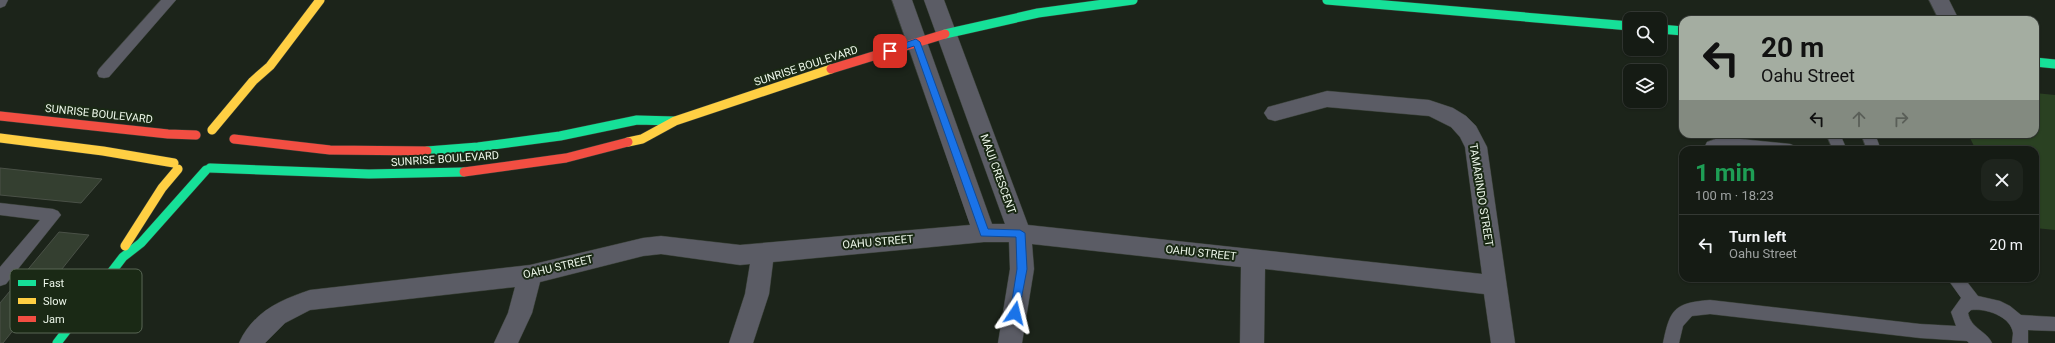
<!DOCTYPE html>
<meta charset="utf-8">
<style>
:root{--surface:#151b14;--page:#1e241d;--text:#f1f3f6;--muted:#9da1a0;--line:#343934}
body{margin:0;font-family:Roboto,sans-serif;background:var(--page);color:var(--text);height:100vh;display:flex;flex-direction:column;font-size:15px;white-space:nowrap}
*{box-sizing:border-box;margin:0}
p{font-size:13px;color:var(--muted)}
.icon{flex:none;width:22px;height:22px;fill:none;stroke:currentColor;stroke-width:2;stroke-linecap:round;stroke-linejoin:round}
.map{position:relative;flex:1;overflow:hidden}
.drawer{position:absolute;left:1679px;top:146px;width:360px;height:136px;display:flex;flex-direction:column;background:var(--surface);border-radius:12px;box-shadow:0 1px 3px #0004,0 0 0 1px var(--line)}
.drawer>*{flex:none}
.banner{position:absolute;left:1679px;top:16px;width:360px;height:122px;border-radius:12px;box-shadow:0 1px 3px #0004,0 0 0 1px var(--line);background:#a4ada1;color:#111;overflow:hidden}
.tools{position:absolute;left:1623px;top:12px;display:grid;gap:8px}
.tools a{display:grid;place-items:center;width:44px;height:44px;border-radius:8px;background:var(--surface);box-shadow:0 1px 3px #0004,0 0 0 1px var(--line);font-size:20px}
.pin{position:absolute;display:grid;place-items:center;width:34px;height:34px;color:#fff;margin:-17px;border-radius:8px;box-shadow:0 2px 6px #0006}
.me{position:absolute;width:44px;margin:-22px;rotate:10deg;stroke-linejoin:round;filter:drop-shadow(0 0 3px #0008)}
.turn{display:flex;align-items:center;gap:14px;height:84px;padding:0 16px;font-size:18px}
.turn .icon{width:52px;height:52px;stroke-width:2.5}
.turn b{display:block;font-size:28px;line-height:34px}
.lanes{display:flex;align-items:center;height:38px;padding:0 16px;background:#0003;justify-content:center;gap:20px;direction:ltr}
.lanes .off{opacity:.35}
.round{display:grid;place-items:center;flex:none;width:42px;height:42px;border-radius:12px;background:var(--page)}
.headline{display:flex;align-items:center;justify-content:space-between;height:68px;padding:0 16px}
h1{font-size:24px;font-weight:700;line-height:30px;color:#1e9e55}
ul{padding:0;list-style:none}
li{display:flex;align-items:center;gap:12px;height:60px;padding:0 16px;border-top:1px solid var(--line)}
li div{flex:1}
li b{display:block;font-size:15px}
li em{font-style:normal}
.map>svg:first-child{display:block}
</style>
<div class="map">
<svg width="2055" height="343" viewBox="0 0 2055 343">
<rect width="100%" height="100%" fill="#1c241a"/>
<path fill="#2a4122" d="M 2035,93 L 2055,95 L 2055,230 L 2035,228 L 2035,150 L 1976,150 L 1968,134 L 2035,134 Z"/>
<path fill="#343f30" stroke="#4a5147" d="M 0,168 L 102,179 L 81,203 L 0,195 Z
M 59,232 L 89,235 L 3,343 L 0,343 L 0,303 Z"/>
<g fill="none" stroke-linecap="round" stroke-linejoin="round">
<g stroke="#3a4138" stroke-width="1">
<path id="lane" d="M 0,0 L 8,0 L 5,6 L 0,8 Z
M 161,0 L 176,0 L 109,77 L 104,78 L 99,77 L 97,73 L 99,69 Z
M 1826,134 L 1840,134 L 1847,150 L 1833,150 Z
M 1861,134 L 1875,134 L 1881,150 L 1867,150 Z
M 1721,137 L 1790,144 L 1795,146 L 1797,150 L 1703,150 L 1707,142 Z
M 0,203 L 53,209 L 58,211 L 61,215 L 6,284 L 0,286 L 0,267 L 40,220 L 0,215 Z
M 1947,278 L 1964,278 L 1978,296 L 2000,301 L 2010,306 L 2021,315 L 2055,317 L 2055,331 L 2028,330 L 2028,343 L 2012,343 C 2012,340 2013,336 2013,333 C 2011,316 1985,308 1971,310 L 1968,313 C 1971,329 1987,331 1992,343 L 1969,343 L 1967,341 L 1920,338 L 1710,314 L 1692,316 L 1683,326 L 1679,343 L 1663,343 C 1670,308 1675,303 1710,300 L 1920,324 L 1956,326 L 1951,312 L 1961,298 Z"/>
</g>
<g stroke="#3a4138" stroke-width="1">
<path id="street" d="M 892,0 L 912,0 L 992,224 L 1005,224 L 924,0 L 944,0 L 1028,225 L 1482,274 L 1465,147 L 1460,137 L 1451,127 L 1429,116 L 1327,107 L 1275,121 L 1268,119 L 1264,113 L 1268,107 L 1327,91 L 1429,100 L 1453,108 L 1466,116 L 1476,126 L 1487,147 L 1515,343 L 1491,343 L 1484,294 L 1265,269 L 1264,343 L 1240,343 L 1241,267 L 1032,244 L 1034,269 L 1022,343 L 998,343 L 1010,269 L 1009,242 L 984,242 L 773,262 L 769,294 L 753,343 L 729,343 L 745,294 L 750,264 L 740,265 L 661,254 L 643,256 L 540,282 L 532,313 L 518,343 L 494,343 L 508,313 L 515,287 L 310,310 L 285,323 L 265,343 L 239,343 C 253,312 280,300 310,290 L 530,265 L 643,238 L 661,236 L 740,245 L 970,225 Z
M 1929,0 L 1949,0 L 1959,20 L 1939,20 Z"/>
</g>
<g stroke="#3a4138" stroke-width="10">
<path id="fast" d="M 1327,0 L 1630,26
M 1660,29 L 1683,31
M 945,34 L 1038,13 L 1133,0
M 2035,62 L 2055,64
M 427,151 L 478,147 L 560,136 L 637,120 L 674,121
M 210,168 L 369,174 L 464,172
M 57,343 L 123,257 L 141,243 L 206,170"/>
</g>
<g stroke="#3a4138" stroke-width="10">
<path id="slow" d="M 212,130 L 253,81 L 270,66 L 320,0
M 0,138 L 103,151 L 174,163
M 628,142 L 642,139 L 675,121 L 831,69
M 125,246 L 162,188 L 178,169"/>
</g>
<g stroke="#3a4138" stroke-width="10">
<path id="jam" d="M 831,69 L 945,34
M 0,116 L 168,134 L 196,135
M 234,139 L 330,150 L 427,151
M 464,172 L 566,158 L 628,142"/>
</g>
<use href="#lane" fill="#5b5c65" fill-rule="evenodd"/>
<use href="#street" fill="#5b5c65" fill-rule="evenodd"/>
<use href="#fast" stroke="#16e098" stroke-width="9"/>
<use href="#slow" stroke="#ffcf43" stroke-width="9"/>
<use href="#jam" stroke="#f24e42" stroke-width="9"/>
</g>
<path fill="#1a73e8" stroke="#114b97" d="M 916,39 L 920,42 L 988,229 L 1020,230 L 1025,233 L 1027,269 L 1018,316 L 1015,317 L 1010,313 L 1017,269 L 1016,237 L 981,236 L 914,46 L 890,54 L 886,51 L 887,49 Z"/>
<g text-anchor="middle" dominant-baseline="central" stroke-width="4" stroke-linejoin="round" paint-order="stroke">
<g font-size="11" fill="#edf7ea" stroke="#1a2915">
<text transform="translate(806 66) rotate(-18)">SUNRISE BOULEVARD</text>
<text transform="translate(99 114) rotate(6)">SUNRISE BOULEVARD</text>
<text transform="translate(445 159) rotate(-4)">SUNRISE BOULEVARD</text>
<text transform="translate(998 174) rotate(70)">MAUI CRESCENT</text>
<text transform="translate(1481 195) rotate(81)">TAMARINDO STREET</text>
<text transform="translate(878 242) rotate(-5)">OAHU STREET</text>
<text transform="translate(1201 253) rotate(6)">OAHU STREET</text>
<text transform="translate(558 267) rotate(-13)">OAHU STREET</text>
</g>
</g>
<rect x="10" y="269" width="132" height="64" rx="6" fill="#1a2915" stroke="#596755" stroke-width="1"/>
<rect x="18" y="280" width="18" height="6" fill="#16e098"/>
<rect x="18" y="298" width="18" height="6" fill="#ffcf43"/>
<rect x="18" y="316" width="18" height="6" fill="#f24e42"/>
<g font-size="11" fill="#edf7ea">
<text x="43" y="287">Fast</text>
<text x="43" y="305">Slow</text>
<text x="43" y="323">Jam</text>
</g>
</svg>
<div class="tools">
<a><svg class="icon" aria-label="search" viewBox="0 0 24 24"><circle cx="10" cy="10" r="6"/><path d="M15 15l6 6"/></svg></a>
<a><svg class="icon" aria-label="layers" viewBox="0 0 24 24"><path d="M12 4l9 5-9 5-9-5zM3 14l9 5 9-5"/></svg></a>
</div>
<div class="pin" style="left:890px;top:51px;background:#d93025"><svg class="icon" aria-label="arrive" viewBox="0 0 24 24"><path d="M6 21V4h12l-3 4 3 4H6"/></svg></div>
<svg class="me" style="left:1015px;top:313px" viewBox="-20 -20 40 40"><path d="M0-17L14 15 0 8-14 15z" fill="#1a73e8" stroke="#fff" stroke-width="4"/></svg>
<div class="banner">
<div class="turn"><svg class="icon" aria-label="left" viewBox="0 0 24 24"><path d="M17 20v-9H6M10 6l-5 5 5 5"/></svg><div><b>20 m</b>Oahu Street</div></div>
<div class="lanes"><svg class="icon" aria-label="left" viewBox="0 0 24 24"><path d="M17 20v-9H6M10 6l-5 5 5 5"/></svg><svg class="icon off" aria-label="ahead" viewBox="0 0 24 24"><path d="M12 20V5M6 11l6-6 6 6"/></svg><svg class="icon off" aria-label="right" viewBox="0 0 24 24"><path d="M7 20v-9h11M14 6l5 5-5 5"/></svg></div>
</div>
<section class="drawer">
<div class="headline"><div><h1>1 min</h1><p>100 m · 18:23</p></div><a class="round"><svg class="icon" aria-label="close" viewBox="0 0 24 24"><path d="M6 6l12 12M18 6L6 18"/></svg></a></div>
<ul>
<li><svg class="icon" aria-label="left" viewBox="0 0 24 24"><path d="M17 20v-9H6M10 6l-5 5 5 5"/></svg><div><b>Turn left</b><p>Oahu Street</p></div><em>20 m</em></li>
</ul>
</section>
</div>
